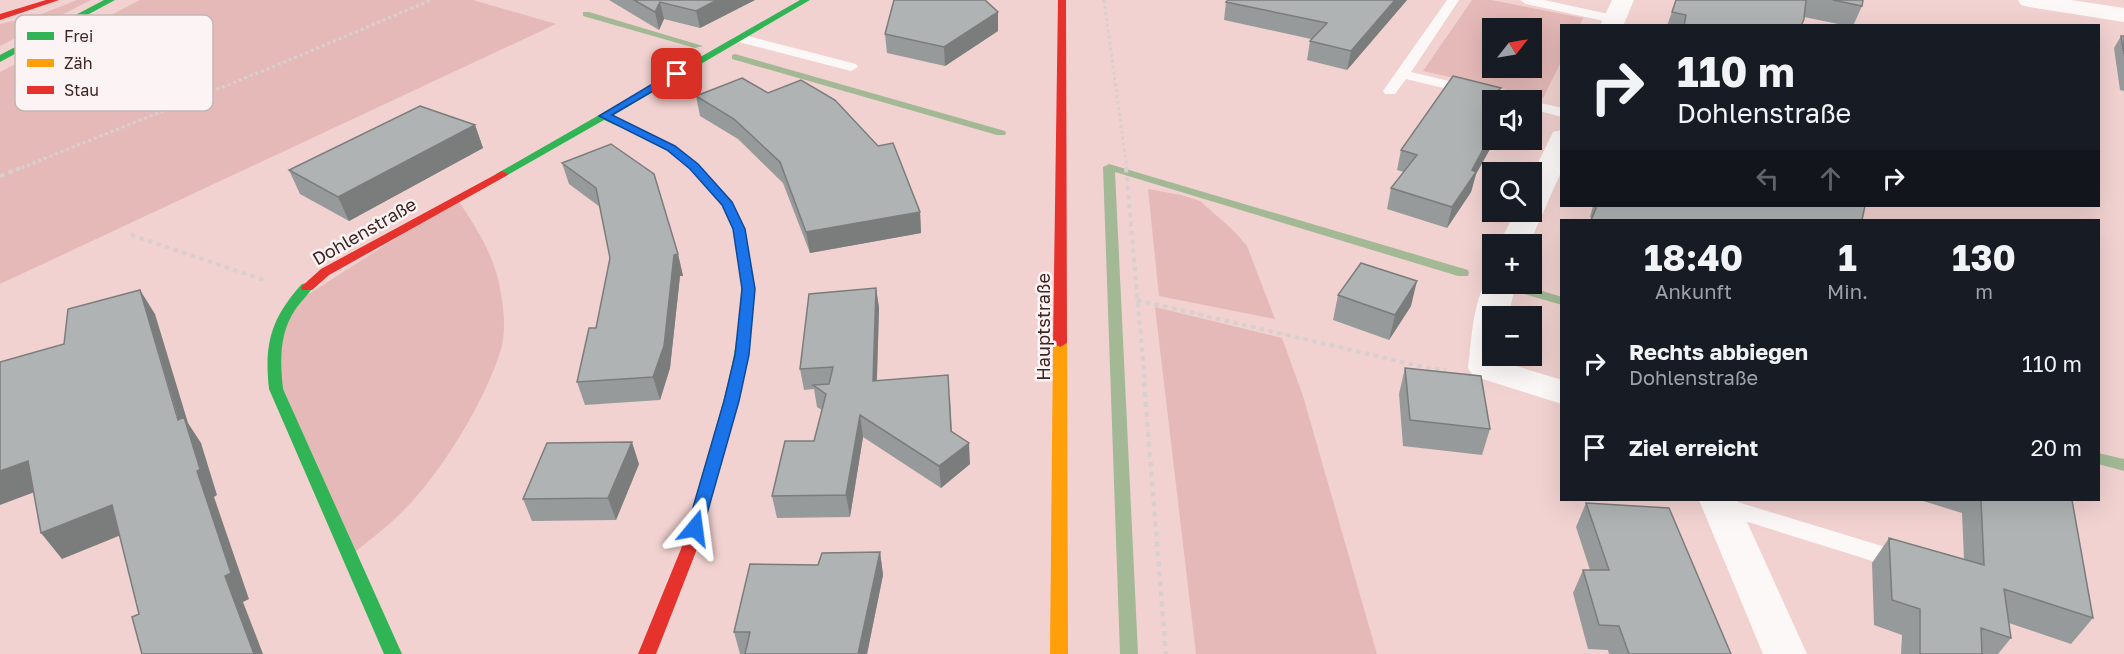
<!DOCTYPE html>
<html lang="de">
<meta charset="utf-8">
<style>
:root{--surface:#171b24;--page:#20242c;--text:#f1f3f6;--muted:#9ea1a6}
body{margin:0;font-family:"Golos Text",sans-serif;background:var(--page);color:var(--text);height:100vh;display:flex;flex-direction:column;font-size:22px;white-space:nowrap}
*{box-sizing:border-box;margin:0}
p{font-size:20px;color:var(--muted)}
.icon{flex:none;width:33px;height:33px;fill:none;stroke:currentColor;stroke-width:2;stroke-linecap:round;stroke-linejoin:round}
.map{position:relative;flex:1;overflow:hidden}
.side{position:absolute;left:1560px;top:219px;width:540px;height:282px;display:flex;flex-direction:column;background:var(--surface);border-radius:0px;box-shadow:0 6px 24px #0002}
.side>*{flex:none}
.hud{position:absolute;left:1560px;top:24px;width:540px;height:183px;border-radius:0px;box-shadow:0 6px 24px #0002;background:#171b24;color:var(--text);overflow:hidden}
.needle{width:39px;rotate:59deg}
.buttons{position:absolute;left:1482px;top:18px;display:grid;gap:12px}
.buttons a{display:grid;place-items:center;width:60px;height:60px;border-radius:0px;background:var(--surface);box-shadow:0 6px 24px #0002;font-size:30px}
.pin{position:absolute;display:grid;place-items:center;width:51px;height:51px;color:#fff;margin:-26px;border-radius:12px;box-shadow:0 3px 9px #0006}
.me{position:absolute;width:66px;margin:-33px;rotate:16deg;stroke-linejoin:round;filter:drop-shadow(0 0 4px #0008)}
.turn{display:flex;align-items:center;gap:21px;height:126px;padding:0 18px;font-size:27px}
.turn .icon{width:78px;height:78px;stroke-width:2.5}
.turn b{display:block;font-size:42px;line-height:51px}
.lanes{display:flex;align-items:center;height:57px;padding:0 18px;background:#0003;justify-content:center;gap:30px;direction:ltr}
.lanes .off{opacity:.35}
.eta{display:flex;justify-content:space-evenly;align-items:center;height:102px;text-align:center}
.eta b{font-size:36px;font-weight:700;line-height:42px}
ul{padding:0;list-style:none}
li{display:flex;align-items:center;gap:18px;height:84px;padding:0 18px}
li div{flex:1}
li b{display:block;font-size:22px}
li em{font-style:normal}
.map>svg:first-child{display:block}
</style>
<div class="map">
<svg width="2124" height="654" viewBox="0 0 2124 654">
<rect width="100%" height="100%" fill="#f1d2d0"/>
<path fill="#e5b9b7" fill-rule="evenodd" d="M 77,0 L 91,0 L 0,46 L 0,24 L 39,15 Z
M 140,0 L 473,0 L 556,24 L 0,284 L 0,72 Z
M 1472,0 L 1491,0 L 1583,18 L 1580,25 L 1562,26 L 1561,62 L 1543,98 L 1423,71 ZM 1492,28 L 1532,28 L 1532,68 L 1492,68 Z
M 1148,189 L 1181,195 L 1200,201 L 1234,231 L 1247,246 L 1275,319 L 1159,296 Z
M 457,199 C 477,228 496,258 501,294 C 504,310 506,333 501,349 C 486,400 440,475 402,512 C 386,528 367,542 350,556 L 276,389 L 287,308 Z
M 1155,307 L 1282,338 L 1303,396 L 1377,654 L 1196,654 Z"/>
<g fill="none" stroke-linecap="round" stroke-linejoin="round">
<path fill="#a3b995" fill-rule="evenodd" d="M 583,12 L 589,12 L 703,46 L 695,48 L 583,16 Z
M 735,54 L 1005,131 L 1006,133 L 1005,135 L 997,135 L 732,59 L 732,55 Z
M 1109,164 L 1468,270 L 1469,273 L 1468,276 L 1458,276 L 1115,172 L 1138,654 L 1120,654 L 1103,167 Z
M 1529,287 L 1562,297 L 1562,305 L 1524,294 L 1523,291 Z
M 2098,453 L 2124,459 L 2124,471 L 2098,464 Z"/>
<path stroke="#d9cfcf" stroke-width="3" stroke-dasharray="3 3" stroke-linecap="butt" d="M 1104,0 L 1127,170
M 16,170 L 275,66 L 431,0"/>
<path stroke="#d9cfcf" stroke-width="4" stroke-dasharray="4.5 4.5" stroke-linecap="butt" d="M 1126,168 L 1145,384
M 0,176 L 20,168
M 131,235 L 264,280
M 1137,300 L 1428,368 L 1446,370"/>
<path stroke="#d9cfcf" stroke-width="4.5" stroke-dasharray="5 5" stroke-linecap="butt" d="M 1144,382 L 1166,654"/>
<path fill="#fdf8f8" fill-rule="evenodd" d="M 1447,0 L 1459,0 L 1411,72 L 1516,97 L 1518,100 L 1494,100 L 1406,79 L 1395,94 L 1385,94 L 1383,91 Z
M 1520,0 L 1544,0 L 1618,16 L 1620,19 L 1613,23 L 1526,4 Z
M 740,34 L 856,64 L 858,67 L 851,71 L 735,41 L 733,38 Z
M 1532,101 L 1562,108 L 1562,117 L 1532,109 Z
M 1712,500 L 1731,500 L 1898,551 L 1907,553 L 1910,560 L 1907,567 L 1898,569 L 1713,511 L 1709,505 Z"/>
<path fill="#fdf8f8" fill-rule="evenodd" d="M 1612,0 L 1634,0 L 1623,26 L 1600,26 Z
M 2018,0 L 2071,0 L 2124,8 L 2124,22 L 2029,7 L 2021,5 Z
M 1562,130 L 1562,170 L 1529,244 L 1499,244 L 1515,212 L 1532,212 L 1532,175 L 1553,132 Z
M 1492,276 L 1492,284 L 1516,284 L 1508,316 L 1492,316 L 1492,356 L 1504,356 L 1503,362 L 1562,380 L 1562,404 L 1473,376 L 1468,368 C 1472,339 1472,302 1489,277 Z
M 1699,500 L 1737,500 L 1807,654 L 1763,654 Z"/>
<path fill="#30b455" fill-rule="evenodd" d="M 104,0 L 115,0 L 0,62 L 0,55 Z
M 800,0 L 810,0 L 612,116 L 675,146 L 698,164 L 732,202 L 745,229 L 755,289 L 749,355 L 711,500 L 709,504 L 703,506 L 697,504 L 695,500 C 718,416 767,290 724,207 C 713,188 687,165 669,152 C 651,138 625,130 604,120 L 506,176 L 498,176 L 496,174 Z
M 307,283 L 313,287 C 308,295 301,301 295,310 C 279,334 280,361 283,389 L 402,654 L 384,654 L 269,389 C 264,344 271,318 302,284 Z"/>
<path fill="#ff9f0a" fill-rule="evenodd" d="M 1060,339 L 1067,343 L 1068,654 L 1050,654 L 1053,343 Z"/>
<path fill="#e5322d" fill-rule="evenodd" d="M 46,0 L 59,0 L 0,20 L 0,14 Z
M 1058,0 L 1066,0 L 1067,343 L 1060,347 L 1053,343 Z
M 502,171 L 508,174 L 506,176 L 329,275 L 312,290 L 302,290 L 301,287 L 321,269 Z
M 703,494 L 709,496 L 711,500 L 697,549 L 656,654 L 638,654 L 681,549 L 695,500 L 697,496 Z"/>
</g>
<path fill="#979a9a" d="M 609,0 L 755,0 L 700,28 L 664,19 L 659,30 Z
M 1407,0 L 1347,70 L 1307,60 L 1310,41 L 1311,39 L 1224,20 L 1226,2 Z
M 1676,0 L 1863,0 L 1862,6 L 1853,26 L 1848,26 L 1804,17 L 1801,26 L 1667,26 Z
M 998,31 L 945,66 L 887,53 L 885,34 Z
M 2121,36 L 2124,36 L 2124,91 L 2120,90 L 2114,48 Z
M 1500,91 L 1509,93 L 1506,100 L 1492,100 L 1495,140 L 1476,174 L 1471,192 L 1447,228 L 1387,209 L 1391,188 L 1404,172 L 1397,170 L 1401,150 Z
M 696,96 L 920,212 L 921,233 L 810,253 L 783,183 L 738,139 L 700,116 Z
M 475,125 L 483,148 L 349,221 L 300,194 L 289,170 Z
M 611,144 L 678,254 L 683,276 L 680,276 L 670,368 L 660,400 L 585,405 L 577,382 L 596,328 L 610,258 L 600,207 L 569,184 L 562,163 Z
M 1593,206 L 1865,206 L 1592,218 L 1590,217 Z
M 876,288 L 879,308 L 877,381 L 950,397 L 952,431 L 970,464 L 941,488 L 863,437 L 850,517 L 777,518 L 772,496 L 814,441 L 822,410 L 817,407 L 814,389 L 804,390 L 800,369 Z
M 1338,295 L 1411,306 L 1389,340 L 1333,320 Z
M 1405,368 L 1490,429 L 1482,455 L 1403,446 L 1399,394 Z
M 639,464 L 616,520 L 532,521 L 523,499 Z
M 1920,500 L 2072,500 L 2093,618 L 2071,644 L 2009,623 L 2011,638 L 1998,654 L 1901,654 L 1902,635 L 1874,625 L 1872,563 L 1889,538 L 1964,559 L 1962,513 Z
M 1586,503 L 1731,654 L 1609,654 L 1608,650 L 1588,649 L 1573,593 L 1583,570 L 1590,570 L 1576,527 Z
M 880,552 L 883,575 L 867,654 L 740,654 L 734,632 L 818,565 Z"/>
<path fill="#7b7d7d" d="M 717,0 L 755,0 L 700,28 L 696,11 Z
M 1395,0 L 1407,0 L 1347,70 L 1351,51 Z
M 660,2 L 664,19 L 659,30 L 655,12 Z
M 998,12 L 998,31 L 945,66 L 944,47 Z
M 475,125 L 483,148 L 349,221 L 338,197 Z
M 1492,133 L 1492,140 L 1495,140 L 1476,174 L 1471,192 L 1447,228 L 1452,207 Z
M 920,212 L 921,233 L 810,253 L 806,232 Z
M 678,254 L 683,276 L 680,276 L 670,368 L 660,400 L 653,377 L 674,255 Z
M 1417,281 L 1411,306 L 1389,340 L 1395,315 Z
M 876,288 L 879,308 L 876,402 L 873,381 Z
M 140,290 L 155,314 L 188,423 L 201,443 L 217,495 L 214,497 L 249,599 L 243,602 L 263,654 L 254,654 L 225,576 Z
M 860,415 L 863,437 L 850,517 L 846,495 Z
M 632,442 L 639,464 L 616,520 L 608,498 Z
M 969,443 L 970,464 L 941,488 L 939,466 Z
M 28,461 L 48,487 L 0,505 L 0,471 Z
M 112,505 L 131,531 L 62,559 L 41,533 Z
M 880,552 L 883,575 L 867,654 L 858,654 Z"/>
<path fill="#b0b3b3" stroke="#7b7d7d" stroke-width="1.5" d="M 634,0 L 717,0 L 696,11 L 660,2 L 655,12 Z
M 894,0 L 985,0 L 998,12 L 944,47 L 885,34 Z
M 1228,0 L 1395,0 L 1351,51 L 1310,41 L 1327,23 L 1226,2 Z
M 1676,0 L 1806,0 L 1804,19 L 1801,26 L 1684,26 L 1686,15 L 1672,12 Z
M 1833,0 L 1863,0 L 1862,6 Z
M 2121,36 L 2124,36 L 2124,54 Z
M 1453,76 L 1501,88 L 1499,90 L 1509,93 L 1503,100 L 1492,100 L 1492,133 L 1472,170 L 1476,172 L 1452,207 L 1391,188 L 1417,155 L 1401,150 Z
M 742,78 L 768,93 L 801,80 L 835,100 L 878,146 L 893,143 L 920,212 L 806,232 L 780,162 L 734,119 L 696,96 Z
M 420,106 L 475,125 L 338,197 L 289,170 Z
M 611,144 L 654,174 L 678,254 L 674,255 L 664,346 L 653,377 L 577,382 L 589,328 L 596,328 L 610,258 L 596,188 L 562,163 Z
M 1597,206 L 1865,206 L 1862,220 L 1591,220 Z
M 1361,263 L 1417,281 L 1395,315 L 1338,295 Z
M 876,288 L 873,381 L 948,375 L 951,431 L 969,443 L 939,466 L 860,415 L 846,495 L 772,496 L 785,441 L 814,441 L 826,394 L 813,385 L 829,384 L 833,367 L 800,369 L 809,294 Z
M 140,290 L 178,420 L 184,417 L 200,469 L 197,471 L 231,573 L 225,576 L 254,654 L 142,654 L 132,617 L 139,614 L 112,505 L 41,533 L 28,461 L 0,471 L 0,362 L 64,344 L 68,309 Z
M 1405,368 L 1481,376 L 1490,429 L 1410,420 Z
M 632,442 L 608,498 L 523,499 L 547,443 Z
M 1981,500 L 2072,500 L 2093,618 L 2004,589 L 2011,638 L 1981,628 L 1982,654 L 1920,654 L 1920,609 L 1892,600 L 1889,538 L 1984,565 Z
M 1586,503 L 1669,508 L 1731,654 L 1629,654 L 1619,626 L 1599,625 L 1583,570 L 1609,570 Z
M 880,552 L 858,654 L 745,654 L 750,632 L 734,632 L 750,564 L 818,565 L 822,553 Z"/>
<path fill="#1a73e8" stroke="#114b97" stroke-width="1.5" d="M 674,71 L 682,74 L 612,115 L 675,146 L 698,164 L 732,202 L 745,229 L 755,289 L 749,355 L 739,401 L 703,528 L 701,532 L 695,534 L 689,532 L 687,528 L 724,401 L 735,355 L 742,289 L 733,229 L 722,205 L 690,169 L 667,150 L 599,116 Z"/>
<g text-anchor="middle" dominant-baseline="central" stroke-width="5" stroke-linejoin="round" paint-order="stroke">
<g font-size="18" fill="#3f2423" stroke="#fcf4f4">
<text transform="translate(364 231) rotate(-30)">Dohlenstraße</text>
<text transform="translate(1043 327) rotate(-90)">Hauptstraße</text>
</g>
</g>
<rect x="15" y="15" width="198" height="96" rx="9" fill="#fcf4f4" stroke="#c3b6b5" stroke-width="1.5"/>
<rect x="27" y="32" width="27" height="8" fill="#30b455"/>
<rect x="27" y="59" width="27" height="8" fill="#ff9f0a"/>
<rect x="27" y="86" width="27" height="8" fill="#e5322d"/>
<g font-size="16" fill="#3f2423">
<text x="64" y="42">Frei</text>
<text x="64" y="69">Zäh</text>
<text x="64" y="96">Stau</text>
</g>
</svg>
<div class="buttons">
<a><svg class="needle" viewBox="-14 -14 28 28"><path d="M0-13l5 13h-10z" fill="#e53935"/><path d="M0 13l5-13h-10z" fill="#9ea1a6"/></svg></a>
<a><svg class="icon" aria-label="sound" viewBox="0 0 24 24"><path d="M4 9h4l5-4v14l-5-4H4zM17 9q2 3 0 6"/></svg></a>
<a><svg class="icon" aria-label="search" viewBox="0 0 24 24"><circle cx="10" cy="10" r="6"/><path d="M15 15l6 6"/></svg></a>
<a>+</a>
<a>−</a>
</div>
<div class="pin" style="left:677px;top:74px;background:#d93025"><svg class="icon" aria-label="arrive" viewBox="0 0 24 24"><path d="M6 21V4h12l-3 4 3 4H6"/></svg></div>
<svg class="me" style="left:695px;top:528px" viewBox="-20 -20 40 40"><path d="M0-17L14 15 0 8-14 15z" fill="#1a73e8" stroke="#fff" stroke-width="4"/></svg>
<div class="hud">
<div class="turn"><svg class="icon" aria-label="right" viewBox="0 0 24 24"><path d="M7 20v-9h11M14 6l5 5-5 5"/></svg><div><b>110 m</b>Dohlenstraße</div></div>
<div class="lanes"><svg class="icon off" aria-label="left" viewBox="0 0 24 24"><path d="M17 20v-9H6M10 6l-5 5 5 5"/></svg><svg class="icon off" aria-label="ahead" viewBox="0 0 24 24"><path d="M12 20V5M6 11l6-6 6 6"/></svg><svg class="icon" aria-label="right" viewBox="0 0 24 24"><path d="M7 20v-9h11M14 6l5 5-5 5"/></svg></div>
</div>
<section class="side">
<div class="eta">
<div><b>18:40</b><p>Ankunft</p></div>
<div><b>1</b><p>Min.</p></div>
<div><b>130</b><p>m</p></div>
</div>
<ul>
<li><svg class="icon" aria-label="right" viewBox="0 0 24 24"><path d="M7 20v-9h11M14 6l5 5-5 5"/></svg><div><b>Rechts abbiegen</b><p>Dohlenstraße</p></div><em>110 m</em></li>
<li><svg class="icon" aria-label="arrive" viewBox="0 0 24 24"><path d="M6 21V4h12l-3 4 3 4H6"/></svg><div><b>Ziel erreicht</b></div><em>20 m</em></li>
</ul>
</section>
</div>
